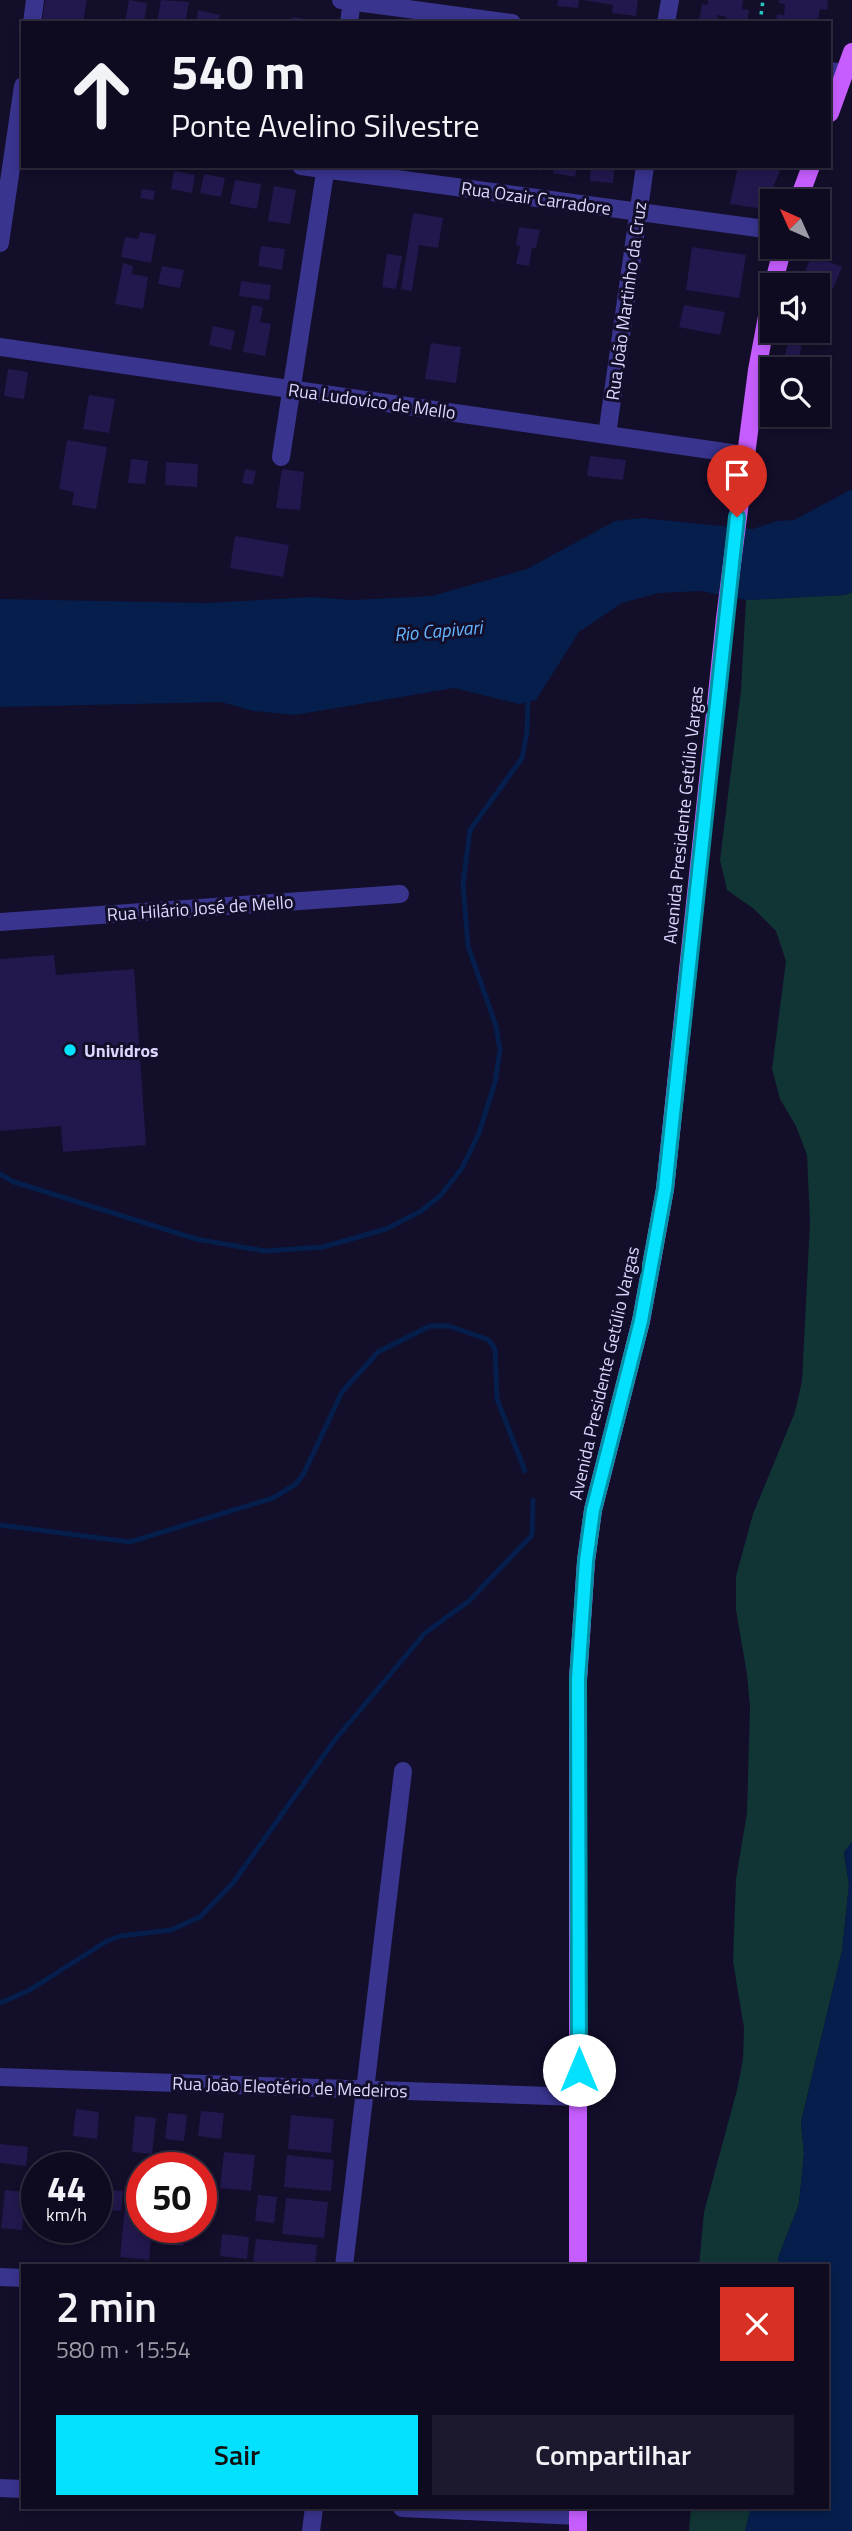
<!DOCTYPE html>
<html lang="pt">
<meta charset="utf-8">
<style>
:root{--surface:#0e0a20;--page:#1c182d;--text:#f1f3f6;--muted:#9b9aa5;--line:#2e2b3e;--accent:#03e1ff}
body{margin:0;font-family:"Titillium Web",sans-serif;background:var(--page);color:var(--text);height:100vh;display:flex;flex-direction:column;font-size:26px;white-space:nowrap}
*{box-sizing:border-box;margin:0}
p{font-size:23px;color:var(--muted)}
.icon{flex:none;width:38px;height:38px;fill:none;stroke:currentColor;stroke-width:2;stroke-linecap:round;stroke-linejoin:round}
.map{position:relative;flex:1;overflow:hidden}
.sheet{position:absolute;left:21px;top:2264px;width:808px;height:245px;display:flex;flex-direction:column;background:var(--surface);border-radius:0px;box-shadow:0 4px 10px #0003,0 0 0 2px var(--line)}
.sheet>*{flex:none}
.top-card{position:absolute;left:21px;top:21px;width:810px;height:147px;border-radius:0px;box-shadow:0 4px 10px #0003,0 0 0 2px var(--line);background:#0e0a20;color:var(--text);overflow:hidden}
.needle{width:46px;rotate:315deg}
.tools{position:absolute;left:760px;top:189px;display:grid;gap:14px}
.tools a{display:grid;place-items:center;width:70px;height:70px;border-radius:0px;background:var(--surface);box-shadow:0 4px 10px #0003,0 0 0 2px var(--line);font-size:35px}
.speed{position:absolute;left:21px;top:2152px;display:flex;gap:14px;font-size:35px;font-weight:700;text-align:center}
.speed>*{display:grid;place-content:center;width:91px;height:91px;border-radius:50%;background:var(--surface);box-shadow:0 4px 10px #0003,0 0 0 2px var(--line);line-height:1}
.speed small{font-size:18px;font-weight:400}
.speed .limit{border:10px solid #d22;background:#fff;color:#111}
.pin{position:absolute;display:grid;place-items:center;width:60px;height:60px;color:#fff;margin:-72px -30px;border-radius:50% 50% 50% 0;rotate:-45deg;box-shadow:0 0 7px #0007}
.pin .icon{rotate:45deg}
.me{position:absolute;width:77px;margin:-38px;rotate:0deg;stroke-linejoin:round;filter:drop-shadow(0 0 5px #0008)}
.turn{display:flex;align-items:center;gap:24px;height:147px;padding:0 35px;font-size:32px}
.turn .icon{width:91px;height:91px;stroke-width:2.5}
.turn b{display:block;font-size:49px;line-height:60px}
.round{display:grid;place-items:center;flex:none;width:74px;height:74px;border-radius:0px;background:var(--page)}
.headline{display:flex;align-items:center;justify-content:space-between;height:119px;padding:0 35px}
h1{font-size:42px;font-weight:600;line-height:52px}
.button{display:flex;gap:14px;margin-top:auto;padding:14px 35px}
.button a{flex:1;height:80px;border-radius:0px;background:var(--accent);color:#111;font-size:28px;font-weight:600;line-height:80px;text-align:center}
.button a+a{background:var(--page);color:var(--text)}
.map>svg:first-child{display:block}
</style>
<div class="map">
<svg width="852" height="2531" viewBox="0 0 852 2531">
<rect width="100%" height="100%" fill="#130e2a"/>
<path fill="#103534" d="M 852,592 L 852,1842 L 844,1853 L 849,1885 L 842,1951 L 801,2122 L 804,2154 L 799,2204 L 778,2258 L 780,2266 L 699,2266 L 704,2212 L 737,2090 L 743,2059 L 744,2028 L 733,1961 L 736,1879 L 747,1813 L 750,1707 L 747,1674 L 736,1610 L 736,1576 L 753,1514 L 795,1412 L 802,1381 L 810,1222 L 807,1155 L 796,1126 L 780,1099 L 772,1069 L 786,961 L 776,931 L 754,909 L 727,890 L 720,860 L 741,690 L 746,600 L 845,595 Z
M 691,2508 L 751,2508 L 745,2531 L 689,2531 Z"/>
<path fill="#051e4c" d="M 852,489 L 852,592 L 845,595 L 746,600 L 701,591 L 659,593 L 622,603 L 579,632 L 536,700 L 519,704 L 454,688 L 295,715 L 253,711 L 221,702 L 0,707 L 0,599 L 206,603 L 312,597 L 352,600 L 432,596 L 527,569 L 615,521 L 641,518 L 753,529 L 777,521 L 794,520 Z
M 852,1842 L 852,2531 L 745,2531 L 751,2508 L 828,2508 L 828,2266 L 780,2266 L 778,2258 L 799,2204 L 804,2154 L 801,2122 L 842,1951 L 849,1885 L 844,1852 Z"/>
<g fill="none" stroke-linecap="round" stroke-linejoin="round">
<path stroke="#051e4c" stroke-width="5" d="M 0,1174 L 14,1182 L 196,1239 L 265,1251 L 323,1247 L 386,1229 L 421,1211 L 440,1196 L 462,1168 L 479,1133 L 495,1082 L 500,1050 L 496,1026 L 468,946 L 463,884 L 470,830 L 522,758 L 527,732 L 528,696
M 0,1525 L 130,1542 L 273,1498 L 296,1484 L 304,1473 L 342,1392 L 378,1352 L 430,1326 L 449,1326 L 489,1340 L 495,1349 L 497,1399 L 525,1471
M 0,2003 L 28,1991 L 107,1941 L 121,1936 L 171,1930 L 200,1917 L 233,1883 L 334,1741 L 425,1633 L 469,1601 L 532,1535 L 533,1500"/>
</g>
<path fill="#23184d" d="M 45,0 L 87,0 L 83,23 L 42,23 Z
M 129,0 L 147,3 L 144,23 L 125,23 Z
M 161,0 L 189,2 L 185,23 L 157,23 Z
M 558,0 L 579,0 L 578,8 L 557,6 Z
M 583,0 L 638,0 L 636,16 L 612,13 L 613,5 Z
M 708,0 L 743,0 L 742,9 L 749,10 L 747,23 L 726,22 L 726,17 L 718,15 L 717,22 L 699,20 L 702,4 L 708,5 Z
M 779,0 L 828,0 L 827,10 L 820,9 L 818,20 L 824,23 L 776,23 L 777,14 L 784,15 L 785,4 L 779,3 Z
M 198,10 L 220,15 L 218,23 L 196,23 Z
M 292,17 L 318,21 L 318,23 L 291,23 Z
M 517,166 L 542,166 L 541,171 Z
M 554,166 L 577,166 L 575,177 L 553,173 Z
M 591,166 L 615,166 L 613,183 L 590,181 Z
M 738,166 L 782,166 L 764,209 L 730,204 Z
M 174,171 L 195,175 L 192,193 L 171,189 Z
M 204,174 L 225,178 L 221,197 L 200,193 Z
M 235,180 L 261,184 L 257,209 L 230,204 Z
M 274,186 L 296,190 L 290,224 L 268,221 Z
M 142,189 L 155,191 L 153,200 L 140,198 Z
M 413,213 L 443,218 L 438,248 L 419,245 L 412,291 L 401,289 Z
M 519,227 L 540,230 L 536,248 L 532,248 L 529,266 L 516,264 L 520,246 L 516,245 Z
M 817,230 L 830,234 L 826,246 L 817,243 Z
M 140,232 L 156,235 L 151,263 L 121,257 L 125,237 L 138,239 Z
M 261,246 L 285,249 L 282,270 L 258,266 Z
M 692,247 L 746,255 L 739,298 L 686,290 Z
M 387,254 L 402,256 L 396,289 L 382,287 Z
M 812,255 L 842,267 L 833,289 L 816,283 L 815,285 L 800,283 Z
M 123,263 L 133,266 L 132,274 L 148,277 L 143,309 L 115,304 Z
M 162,266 L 184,270 L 180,288 L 158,284 Z
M 241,281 L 271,285 L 269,300 L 239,296 Z
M 252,305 L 263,307 L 260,322 L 271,324 L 265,356 L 243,352 Z
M 684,305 L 725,312 L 720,335 L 679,327 Z
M 213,326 L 235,331 L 231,350 L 209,345 Z
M 788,342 L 802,345 L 796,369 L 782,369 Z
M 431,343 L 461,347 L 456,383 L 425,379 Z
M 8,369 L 28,372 L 24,399 L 4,396 Z
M 89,395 L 115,399 L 109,433 L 83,429 Z
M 67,440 L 107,447 L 96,509 L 72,505 L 74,492 L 59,489 Z
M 590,456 L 626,460 L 623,480 L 587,476 Z
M 131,459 L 148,461 L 145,484 L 128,483 Z
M 166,462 L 198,464 L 197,487 L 165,485 Z
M 245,469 L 256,471 L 253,485 L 242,483 Z
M 282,469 L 304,472 L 300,510 L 276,508 Z
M 235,536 L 289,545 L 283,577 L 230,568 Z
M 54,955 L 56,975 L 134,969 L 146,1145 L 63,1152 L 61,1126 L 0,1131 L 0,959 Z
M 76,2109 L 99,2112 L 97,2139 L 73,2136 Z
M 201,2111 L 224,2113 L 221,2139 L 198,2136 Z
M 168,2113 L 187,2115 L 184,2141 L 165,2139 Z
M 291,2115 L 334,2119 L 331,2153 L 288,2149 Z
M 135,2116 L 156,2118 L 152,2154 L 132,2152 Z
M 0,2144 L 28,2147 L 26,2166 L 0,2163 Z
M 165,2152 L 187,2154 L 186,2168 L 163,2168 Z
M 224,2152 L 255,2155 L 251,2191 L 220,2188 Z
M 287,2155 L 334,2160 L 331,2191 L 284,2187 Z
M 33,2163 L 56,2165 L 56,2168 L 37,2168 L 37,2182 L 31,2182 Z
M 201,2173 L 212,2174 L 211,2189 L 201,2188 Z
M 96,2189 L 123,2191 L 121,2211 L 96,2209 Z
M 5,2190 L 26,2192 L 22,2230 L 1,2228 Z
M 258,2195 L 277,2197 L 274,2223 L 255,2221 Z
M 126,2198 L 142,2199 L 142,2228 L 152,2228 L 149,2260 L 120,2257 Z
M 286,2198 L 328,2202 L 324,2238 L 282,2234 Z
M 159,2228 L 184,2228 L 183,2246 L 157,2243 Z
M 222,2234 L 249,2237 L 247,2259 L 220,2256 Z
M 256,2239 L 317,2245 L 315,2266 L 253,2264 Z"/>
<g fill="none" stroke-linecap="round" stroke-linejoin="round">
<path stroke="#23c7c0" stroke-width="3.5" stroke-dasharray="3.5 5" stroke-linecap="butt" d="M 760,23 L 763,0"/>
<path stroke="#39348e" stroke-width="18" d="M 341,0 L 512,23
M 32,23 L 35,0
M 349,23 L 352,0
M 666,23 L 670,0
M 830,71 L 844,73
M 301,166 L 772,230
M 0,243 L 23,86
M 0,347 L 745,455
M 607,435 L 645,166
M 281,457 L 326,166
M 0,922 L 400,894
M 0,2077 L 579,2097
M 344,2266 L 403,1771
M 0,2277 L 23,2278
M 0,2488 L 23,2489
M 402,2508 L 578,2516
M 311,2531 L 314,2508"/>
<path stroke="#c65eff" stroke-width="18" d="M 830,113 L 852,52
M 798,201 L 811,166
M 773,285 L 783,247
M 578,2266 L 578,1680 L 586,1561 L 593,1510 L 641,1321 L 665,1189 L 725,618 L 757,370 L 772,290
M 578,2508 L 578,2531"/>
</g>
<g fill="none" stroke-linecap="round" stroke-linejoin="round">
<g stroke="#0292a6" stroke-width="18">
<path id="route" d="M 579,2070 L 578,1679 L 586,1561 L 593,1510 L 641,1321 L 665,1189 L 737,517"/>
</g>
<use href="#route" stroke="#03e1ff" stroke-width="12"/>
</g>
<circle fill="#03e1ff" stroke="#130e2a" stroke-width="2.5" cx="70" cy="1050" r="7"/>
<g text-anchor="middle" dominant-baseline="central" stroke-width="6" stroke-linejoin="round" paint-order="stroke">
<g font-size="18" fill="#dcd7ff" stroke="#130e2a">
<text transform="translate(536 198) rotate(8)">Rua Ozair Carradore</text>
<text transform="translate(626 301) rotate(-82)">Rua João Martinho da Cruz</text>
<text transform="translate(372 401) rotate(8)">Rua Ludovico de Mello</text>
<text transform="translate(683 815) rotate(-84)">Avenida Presidente Getúlio Vargas</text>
<text transform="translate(200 908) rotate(-4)">Rua Hilário José de Mello</text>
<text transform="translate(604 1373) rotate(-77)">Avenida Presidente Getúlio Vargas</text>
<text transform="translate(290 2087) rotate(2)">Rua João Eleotério de Medeiros</text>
</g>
<g font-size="18" font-weight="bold" fill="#dcd7ff" stroke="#130e2a" text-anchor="start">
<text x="84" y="1050">Unividros</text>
</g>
<g font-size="19" font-style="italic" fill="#65b5ff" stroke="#130e2a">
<text transform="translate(438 630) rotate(-5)">Rio Capivari</text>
</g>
</g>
</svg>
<div class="tools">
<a><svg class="needle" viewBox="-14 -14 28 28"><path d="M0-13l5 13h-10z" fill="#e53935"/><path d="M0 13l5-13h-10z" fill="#9b9aa5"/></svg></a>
<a><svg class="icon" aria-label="sound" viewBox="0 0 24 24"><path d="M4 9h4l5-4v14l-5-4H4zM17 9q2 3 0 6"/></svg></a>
<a><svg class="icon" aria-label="search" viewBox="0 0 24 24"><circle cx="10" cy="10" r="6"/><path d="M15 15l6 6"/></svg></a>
</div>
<div class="speed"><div>44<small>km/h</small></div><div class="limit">50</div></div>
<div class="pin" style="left:737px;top:517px;background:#d93025"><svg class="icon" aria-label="arrive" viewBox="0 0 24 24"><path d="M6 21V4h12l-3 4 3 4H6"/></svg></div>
<svg class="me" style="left:579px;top:2070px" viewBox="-20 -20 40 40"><circle r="19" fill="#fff"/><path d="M0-13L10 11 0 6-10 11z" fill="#03e1ff"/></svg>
<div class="top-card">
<div class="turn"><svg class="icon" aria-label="ahead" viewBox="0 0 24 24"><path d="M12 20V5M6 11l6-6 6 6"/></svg><div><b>540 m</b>Ponte Avelino Silvestre</div></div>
</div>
<section class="sheet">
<div class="headline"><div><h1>2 min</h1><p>580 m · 15:54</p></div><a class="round" style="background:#d93025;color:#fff"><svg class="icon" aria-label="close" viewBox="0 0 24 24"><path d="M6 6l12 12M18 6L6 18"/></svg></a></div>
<div class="button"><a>Sair</a><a>Compartilhar</a></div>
</section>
</div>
